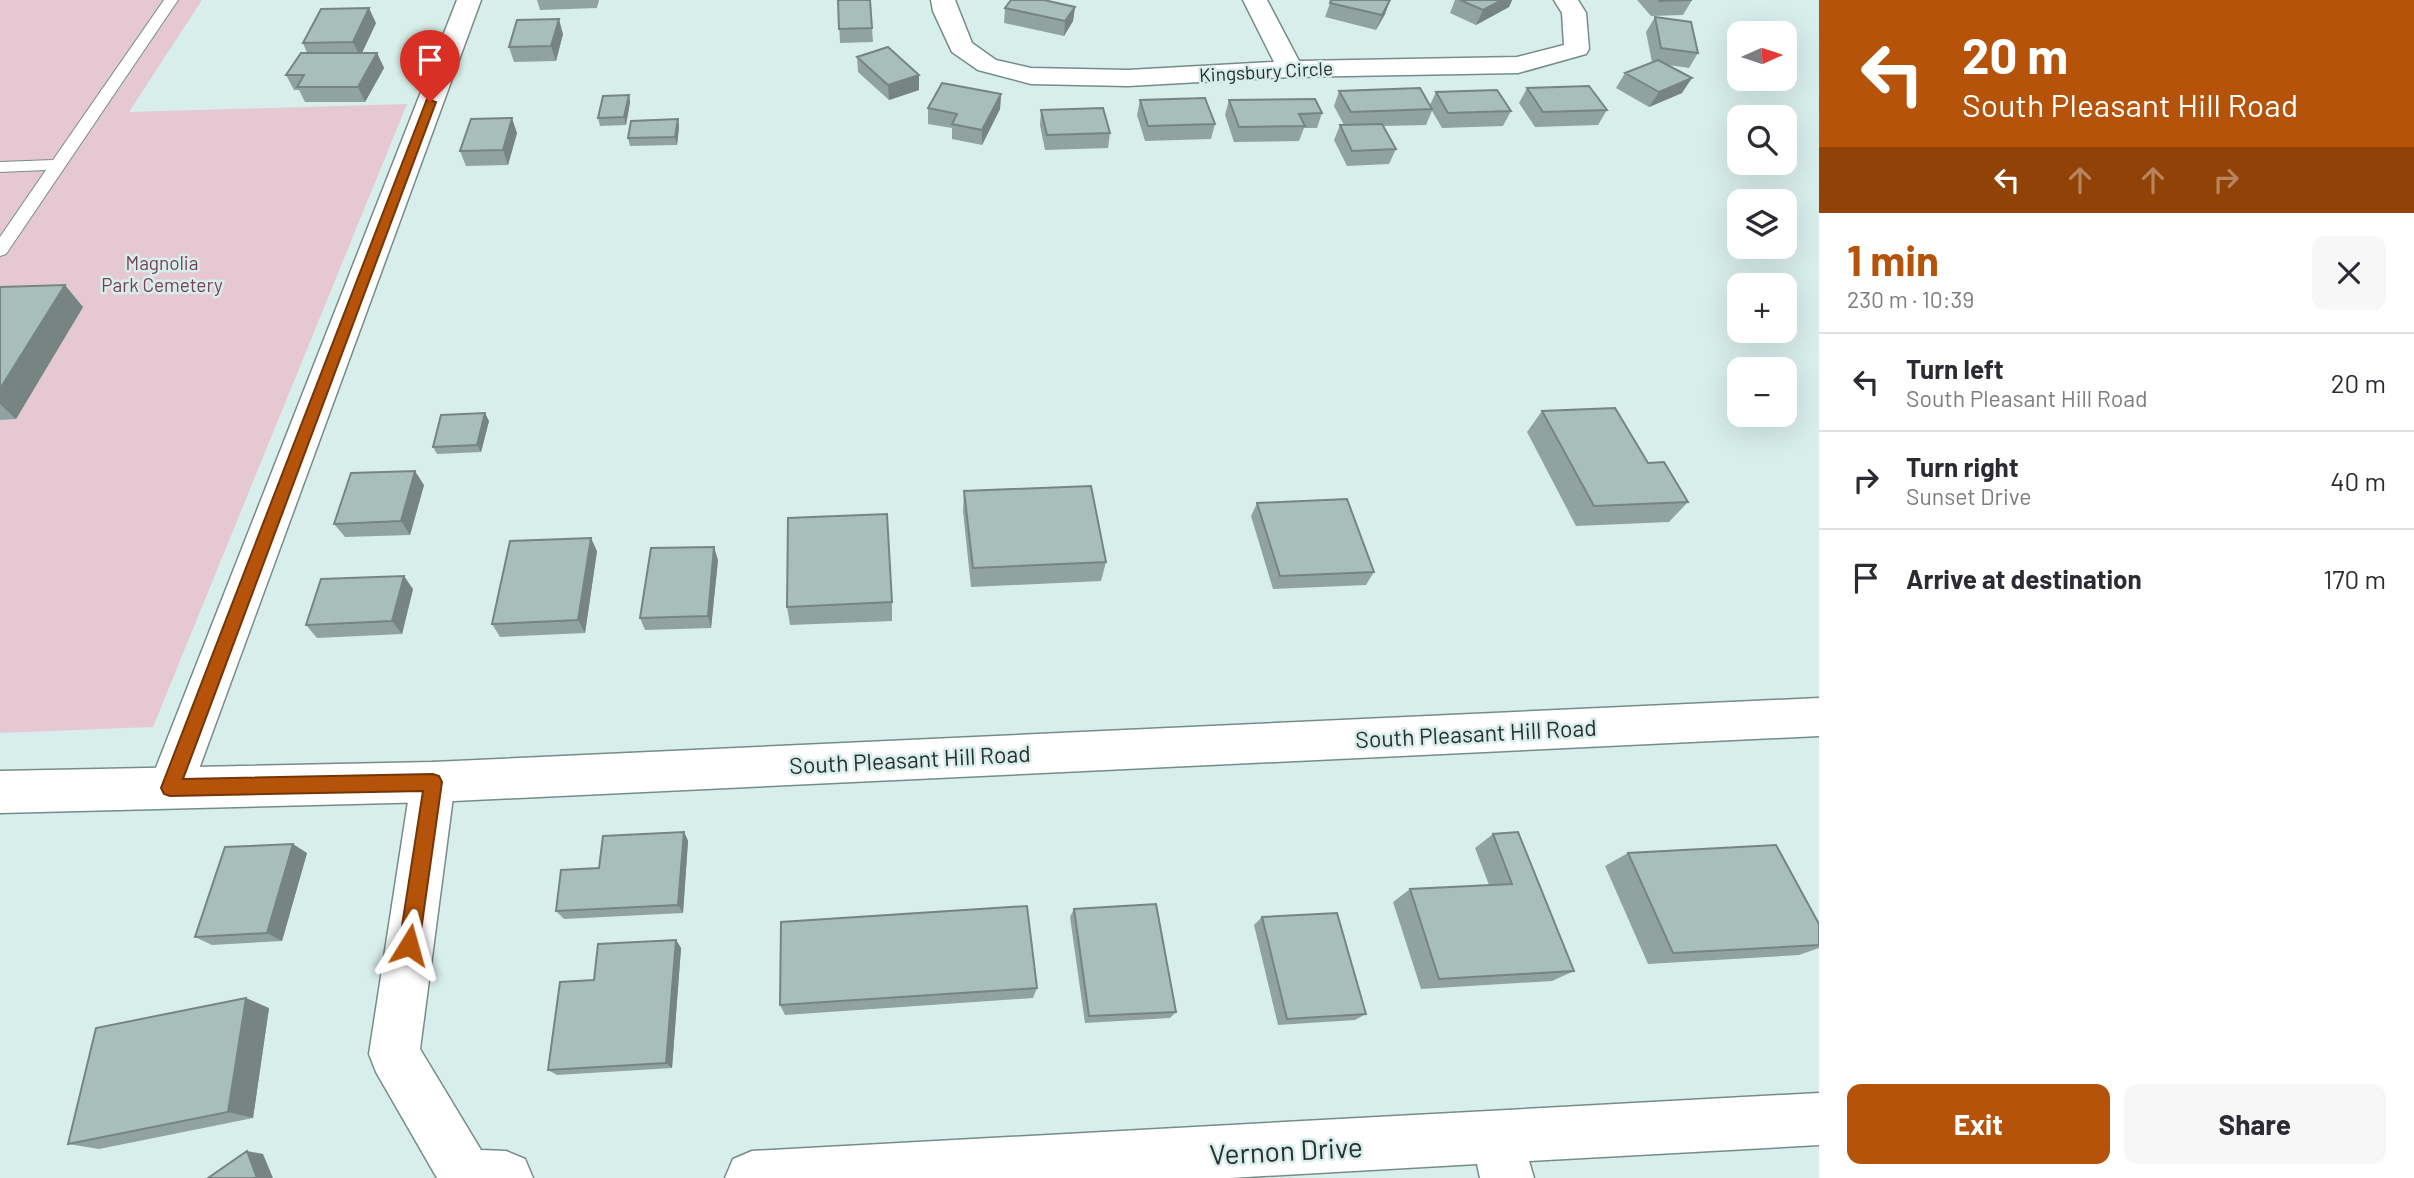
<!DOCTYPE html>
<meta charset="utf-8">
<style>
:root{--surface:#fff;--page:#f7f7f7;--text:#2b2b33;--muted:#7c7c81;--line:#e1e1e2;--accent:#b45309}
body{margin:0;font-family:Barlow,sans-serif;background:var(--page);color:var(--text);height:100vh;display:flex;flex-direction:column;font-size:26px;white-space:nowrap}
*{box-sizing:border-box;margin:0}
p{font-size:23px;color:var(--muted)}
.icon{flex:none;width:38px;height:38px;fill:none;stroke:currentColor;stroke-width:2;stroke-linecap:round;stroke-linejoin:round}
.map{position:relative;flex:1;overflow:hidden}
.sheet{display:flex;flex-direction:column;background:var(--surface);width:595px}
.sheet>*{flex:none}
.hud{background:#b45309;color:#fff;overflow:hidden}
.needle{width:46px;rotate:87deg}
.tools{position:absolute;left:1727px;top:21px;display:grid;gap:14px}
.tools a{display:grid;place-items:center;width:70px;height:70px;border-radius:14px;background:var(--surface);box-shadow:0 7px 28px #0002;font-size:35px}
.pin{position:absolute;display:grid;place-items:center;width:60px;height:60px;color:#fff;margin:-72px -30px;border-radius:50% 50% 50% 0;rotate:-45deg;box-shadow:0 0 7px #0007}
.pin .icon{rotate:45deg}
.me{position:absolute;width:77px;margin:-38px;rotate:8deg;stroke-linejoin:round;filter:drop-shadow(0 0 5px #0008)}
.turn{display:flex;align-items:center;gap:24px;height:147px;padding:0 28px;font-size:32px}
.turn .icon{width:91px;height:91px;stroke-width:2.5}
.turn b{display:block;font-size:49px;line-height:60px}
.lanes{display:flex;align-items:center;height:66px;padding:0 28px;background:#0003;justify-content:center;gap:35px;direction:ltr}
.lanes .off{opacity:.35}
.round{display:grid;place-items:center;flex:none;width:74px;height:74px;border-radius:14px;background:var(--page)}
.overview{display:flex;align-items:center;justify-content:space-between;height:119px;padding:0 28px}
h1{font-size:42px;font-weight:700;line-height:52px;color:var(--accent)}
.action{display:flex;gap:14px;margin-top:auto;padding:14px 28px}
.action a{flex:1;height:80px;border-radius:14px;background:var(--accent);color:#fff;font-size:28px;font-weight:700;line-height:80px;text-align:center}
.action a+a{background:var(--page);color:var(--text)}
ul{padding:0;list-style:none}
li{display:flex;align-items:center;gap:21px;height:98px;padding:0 28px;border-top:2px solid var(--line)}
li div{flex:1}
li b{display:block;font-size:26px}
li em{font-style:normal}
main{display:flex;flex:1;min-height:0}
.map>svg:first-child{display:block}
</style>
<main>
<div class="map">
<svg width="1819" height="1178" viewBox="0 0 1819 1178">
<rect width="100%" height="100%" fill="#d8eeea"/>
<path fill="#e6c8d2" d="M 0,0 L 202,0 L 129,112 L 407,104 L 153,727 L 0,733 Z"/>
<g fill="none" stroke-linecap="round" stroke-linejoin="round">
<g stroke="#778c88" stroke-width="2">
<path id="lane" d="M 164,0 L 178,0 L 6,254 L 0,256 L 0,237 L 46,170 L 0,172 L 0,162 L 53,160 Z"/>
</g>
<g stroke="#778c88" stroke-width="3">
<path id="street" d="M 457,0 L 481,0 L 192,788 L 185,802 L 170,808 L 155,802 L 148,788 Z
M 931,0 L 955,0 L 972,43 L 996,60 L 1031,68 L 1128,70 L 1274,62 L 1243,0 L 1267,0 L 1299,61 L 1517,57 L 1564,45 L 1562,13 L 1554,0 L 1578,0 L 1586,13 L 1589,49 L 1586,54 L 1518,73 L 1290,77 L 1128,86 L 1031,84 L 978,70 L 952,52 L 933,11 Z
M 433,762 L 448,768 L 455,782 L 420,1049 L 481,1150 L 506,1151 L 525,1159 L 533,1178 L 437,1178 L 376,1072 L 369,1054 L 411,782 L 418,768 Z
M 1819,1093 L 1819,1145 L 1529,1161 L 1534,1178 L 1480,1178 L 1477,1164 L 1230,1178 L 725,1178 L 733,1159 L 752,1151 Z"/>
</g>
<g stroke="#778c88" stroke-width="3">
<path id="secondary" d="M 1819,698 L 1819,736 L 433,802 L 0,813 L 0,771 L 433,762 Z"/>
</g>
<use href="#lane" fill="#fff" fill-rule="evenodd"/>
<use href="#street" fill="#fff" fill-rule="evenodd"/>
<use href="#secondary" fill="#fff" fill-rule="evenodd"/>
</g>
<path fill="#90a3a0" d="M 537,0 L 599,0 L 597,8 L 540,10 Z
M 838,0 L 870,0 L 873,42 L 840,43 Z
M 1390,0 L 1385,14 L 1376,30 L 1325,17 L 1330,3 Z
M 1455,0 L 1512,0 L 1509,7 L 1476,25 L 1450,13 Z
M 1637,0 L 1692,0 L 1683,15 L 1651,16 Z
M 1075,7 L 1073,21 L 1064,36 L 1004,23 L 1005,8 Z
M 1655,17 L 1698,53 L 1689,68 L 1668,65 L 1682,93 L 1649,107 L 1616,88 L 1625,73 L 1652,62 L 1646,32 Z
M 376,23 L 362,53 L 377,53 L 384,68 L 365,102 L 305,102 L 299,90 L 294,90 L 286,75 L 307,53 L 303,43 Z
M 563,34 L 556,61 L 514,62 L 509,47 Z
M 857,57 L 919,90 L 889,100 L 858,72 Z
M 1527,88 L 1607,110 L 1598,125 L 1535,127 L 1519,103 Z
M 1339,91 L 1430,105 L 1436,92 L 1511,111 L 1503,126 L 1442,128 L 1432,111 L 1426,125 L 1383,126 L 1396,149 L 1389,164 L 1347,166 L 1334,140 L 1340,125 L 1344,125 L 1334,106 Z
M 1001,94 L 1000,109 L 982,145 L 952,139 L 952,128 L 928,124 L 928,108 Z
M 629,95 L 630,102 L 626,125 L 600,126 L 598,118 Z
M 1140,100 L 1215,124 L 1211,139 L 1145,141 L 1137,115 Z
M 1229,100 L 1322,113 L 1317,128 L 1304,128 L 1299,141 L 1234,142 L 1225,115 Z
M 1041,110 L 1110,133 L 1108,148 L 1045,150 L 1040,125 Z
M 678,119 L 679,127 L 677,145 L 630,146 L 628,138 Z
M 517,133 L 508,165 L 466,166 L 460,151 Z
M 0,287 L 83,307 L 16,419 L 0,420 Z
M 1542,411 L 1648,463 L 1688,502 L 1669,522 L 1576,526 L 1527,432 Z
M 489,421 L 481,452 L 437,454 L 433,447 Z
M 424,485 L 410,535 L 345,537 L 334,524 Z
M 964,491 L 1106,562 L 1101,581 L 971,587 L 963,511 Z
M 1257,503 L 1374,572 L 1366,585 L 1273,589 L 1251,516 Z
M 597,551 L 585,633 L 500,637 L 492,624 Z
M 718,560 L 711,628 L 645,630 L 640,618 Z
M 413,589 L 402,634 L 317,638 L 306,625 Z
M 892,602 L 892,621 L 790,625 L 787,607 Z
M 684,832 L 688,841 L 683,913 L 564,919 L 556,911 L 599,868 Z
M 1493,834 L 1574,971 L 1552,981 L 1421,989 L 1393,902 L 1410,889 L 1489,885 L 1475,848 Z
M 307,853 L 282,941 L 212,945 L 195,937 Z
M 1628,853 L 1819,924 L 1819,948 L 1799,955 L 1648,964 L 1605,866 Z
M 1074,909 L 1176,1012 L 1170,1018 L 1085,1023 L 1070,917 Z
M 1262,917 L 1366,1014 L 1355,1020 L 1278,1025 L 1254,925 Z
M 676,940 L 681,948 L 672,1068 L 557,1075 L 548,1070 L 594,980 Z
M 1037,988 L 1033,998 L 785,1015 L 780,1005 Z
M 269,1008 L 253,1118 L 99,1149 L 68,1144 Z"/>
<path fill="#768582" d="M 1390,0 L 1385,14 L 1376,30 L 1382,15 Z
M 1502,0 L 1512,0 L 1509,7 L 1476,25 L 1483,10 Z
M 1075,7 L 1073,21 L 1064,36 L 1065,21 Z
M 369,8 L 376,23 L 360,57 L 353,42 Z
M 559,19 L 563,34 L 556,61 L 551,46 Z
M 377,53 L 384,68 L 365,102 L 358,87 Z
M 919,75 L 919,90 L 889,100 L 888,85 Z
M 1692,78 L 1682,93 L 1649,107 L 1659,92 Z
M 1001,94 L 1000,109 L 982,145 L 982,130 Z
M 629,95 L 630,102 L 626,125 L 624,117 Z
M 512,118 L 517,133 L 508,165 L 503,150 Z
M 678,119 L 679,127 L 677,145 L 675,137 Z
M 65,285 L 83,307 L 16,419 L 0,404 L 0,389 Z
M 485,413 L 489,421 L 481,452 L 477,445 Z
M 415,471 L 424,485 L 410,535 L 401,521 Z
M 591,538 L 597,551 L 585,633 L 578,620 Z
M 714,547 L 718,560 L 711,628 L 708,616 Z
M 404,576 L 413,589 L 402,634 L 392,621 Z
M 684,832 L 688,841 L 683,913 L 678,905 Z
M 293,844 L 307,853 L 282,941 L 267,933 Z
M 676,940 L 681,948 L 672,1068 L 666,1063 Z
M 246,998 L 269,1008 L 253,1118 L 228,1112 Z
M 247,1151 L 263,1154 L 273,1178 L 257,1178 Z"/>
<path fill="#a8beba" stroke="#768582" stroke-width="2" d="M 838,0 L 870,0 L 872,28 L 839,29 Z
M 1011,0 L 1044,0 L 1075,7 L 1065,21 L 1005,8 Z
M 1331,0 L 1390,0 L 1382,15 L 1330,3 Z
M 1460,0 L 1502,0 L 1483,10 Z
M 1659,0 L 1692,0 L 1660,1 Z
M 369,8 L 353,42 L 303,43 L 321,9 Z
M 1655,17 L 1691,22 L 1698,53 L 1661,48 Z
M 559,19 L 551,46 L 509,47 L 517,20 Z
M 888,47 L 919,75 L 888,85 L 857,57 Z
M 301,53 L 377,53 L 358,87 L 297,87 L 304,75 L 286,75 Z
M 1658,60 L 1692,78 L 1659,92 L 1625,73 Z
M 942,83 L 1001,94 L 982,130 L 952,124 L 957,114 L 928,108 Z
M 1589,86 L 1607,110 L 1543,112 L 1527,88 Z
M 1420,88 L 1432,109 L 1351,112 L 1339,91 Z
M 1497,90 L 1511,111 L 1448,113 L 1436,92 Z
M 629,95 L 624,117 L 598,118 L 603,96 Z
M 1205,98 L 1215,124 L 1148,126 L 1140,100 Z
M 1315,99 L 1322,113 L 1299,114 L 1305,126 L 1239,127 L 1229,100 Z
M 1103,108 L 1110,133 L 1047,135 L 1041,110 Z
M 512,118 L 503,150 L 460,151 L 471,119 Z
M 678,119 L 675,137 L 628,138 L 631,121 Z
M 1382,124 L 1396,149 L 1352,151 L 1340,125 Z
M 65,285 L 0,389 L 0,287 Z
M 1615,408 L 1648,463 L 1664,462 L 1688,502 L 1594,506 L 1542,411 Z
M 485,413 L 477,445 L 433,447 L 441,415 Z
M 415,471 L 401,521 L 334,524 L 351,473 Z
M 1091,486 L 1106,562 L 973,568 L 964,491 Z
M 1347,499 L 1374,572 L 1280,576 L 1257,503 Z
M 887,514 L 892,602 L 787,607 L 788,518 Z
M 591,538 L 578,620 L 492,624 L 510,541 Z
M 714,547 L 708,616 L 640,618 L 651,548 Z
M 404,576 L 392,621 L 306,625 L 321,579 Z
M 684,832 L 678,905 L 556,911 L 561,870 L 599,868 L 603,836 Z
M 1518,832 L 1574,971 L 1439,979 L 1410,889 L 1512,884 L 1493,834 Z
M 293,844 L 267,933 L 195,937 L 225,847 Z
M 1776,845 L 1819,924 L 1819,945 L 1673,953 L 1628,853 Z
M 1156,904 L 1176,1012 L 1089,1016 L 1074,909 Z
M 1027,906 L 1037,988 L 780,1005 L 781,922 Z
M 1337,913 L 1366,1014 L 1287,1019 L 1262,917 Z
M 676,940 L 666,1063 L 548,1070 L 560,982 L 594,980 L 598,944 Z
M 246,998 L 228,1112 L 68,1144 L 96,1028 Z
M 247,1151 L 257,1178 L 208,1178 Z"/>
<path fill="#b45309" stroke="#753606" stroke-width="2" d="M 427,99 L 436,102 L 183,779 L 433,774 L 439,776 L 442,782 L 419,945 L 416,952 L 409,955 L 402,952 L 399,945 L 423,791 L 170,796 L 164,794 L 161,788 Z"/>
<g text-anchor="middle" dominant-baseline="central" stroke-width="5" stroke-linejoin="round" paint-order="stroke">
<g font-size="19" fill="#28302f" stroke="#d8eeea">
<text transform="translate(1266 71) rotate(-3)">Kingsbury Circle</text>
</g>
<g font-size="19" fill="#784057" stroke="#d8eeea">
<text x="162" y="262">Magnolia<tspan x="162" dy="22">Park Cemetery</tspan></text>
</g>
<g font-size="23" fill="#28302f" stroke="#d8eeea">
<text transform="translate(1476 733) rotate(-3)">South Pleasant Hill Road</text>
<text transform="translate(910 759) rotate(-3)">South Pleasant Hill Road</text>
</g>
<g font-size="28" fill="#28302f" stroke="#d8eeea">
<text transform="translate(1286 1150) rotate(-3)">Vernon Drive</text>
</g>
</g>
</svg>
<div class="tools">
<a><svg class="needle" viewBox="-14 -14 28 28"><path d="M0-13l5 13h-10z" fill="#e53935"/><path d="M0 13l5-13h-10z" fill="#7c7c81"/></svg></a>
<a><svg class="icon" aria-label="search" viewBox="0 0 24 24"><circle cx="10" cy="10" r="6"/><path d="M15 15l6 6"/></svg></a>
<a><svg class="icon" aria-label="layers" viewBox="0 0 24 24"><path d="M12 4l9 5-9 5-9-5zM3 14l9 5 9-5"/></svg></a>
<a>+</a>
<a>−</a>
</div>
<div class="pin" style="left:430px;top:102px;background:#d93025"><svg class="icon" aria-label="arrive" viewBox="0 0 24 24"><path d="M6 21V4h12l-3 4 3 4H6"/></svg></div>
<svg class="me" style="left:409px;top:945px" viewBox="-20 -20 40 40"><path d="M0-17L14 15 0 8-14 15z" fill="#b45309" stroke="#fff" stroke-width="4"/></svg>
</div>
<section class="sheet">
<div class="hud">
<div class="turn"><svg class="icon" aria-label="left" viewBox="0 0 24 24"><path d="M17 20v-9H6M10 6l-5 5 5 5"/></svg><div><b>20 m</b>South Pleasant Hill Road</div></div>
<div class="lanes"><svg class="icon" aria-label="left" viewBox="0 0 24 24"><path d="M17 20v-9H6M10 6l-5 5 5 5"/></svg><svg class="icon off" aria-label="ahead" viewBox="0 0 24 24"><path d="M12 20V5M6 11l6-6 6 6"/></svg><svg class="icon off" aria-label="ahead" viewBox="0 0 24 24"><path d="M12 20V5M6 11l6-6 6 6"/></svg><svg class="icon off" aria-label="right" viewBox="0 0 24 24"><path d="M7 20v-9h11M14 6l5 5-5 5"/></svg></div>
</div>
<div class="overview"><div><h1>1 min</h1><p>230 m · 10:39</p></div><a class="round"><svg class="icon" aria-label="close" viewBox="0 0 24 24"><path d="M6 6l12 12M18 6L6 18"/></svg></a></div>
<ul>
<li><svg class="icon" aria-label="left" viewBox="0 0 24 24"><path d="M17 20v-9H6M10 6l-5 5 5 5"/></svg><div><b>Turn left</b><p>South Pleasant Hill Road</p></div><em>20 m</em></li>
<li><svg class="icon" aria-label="right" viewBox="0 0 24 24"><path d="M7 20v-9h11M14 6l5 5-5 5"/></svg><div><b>Turn right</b><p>Sunset Drive</p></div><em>40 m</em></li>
<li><svg class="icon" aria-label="arrive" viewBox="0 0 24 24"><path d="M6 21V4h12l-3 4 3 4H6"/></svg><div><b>Arrive at destination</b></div><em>170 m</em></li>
</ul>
<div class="action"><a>Exit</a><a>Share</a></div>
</section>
</main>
